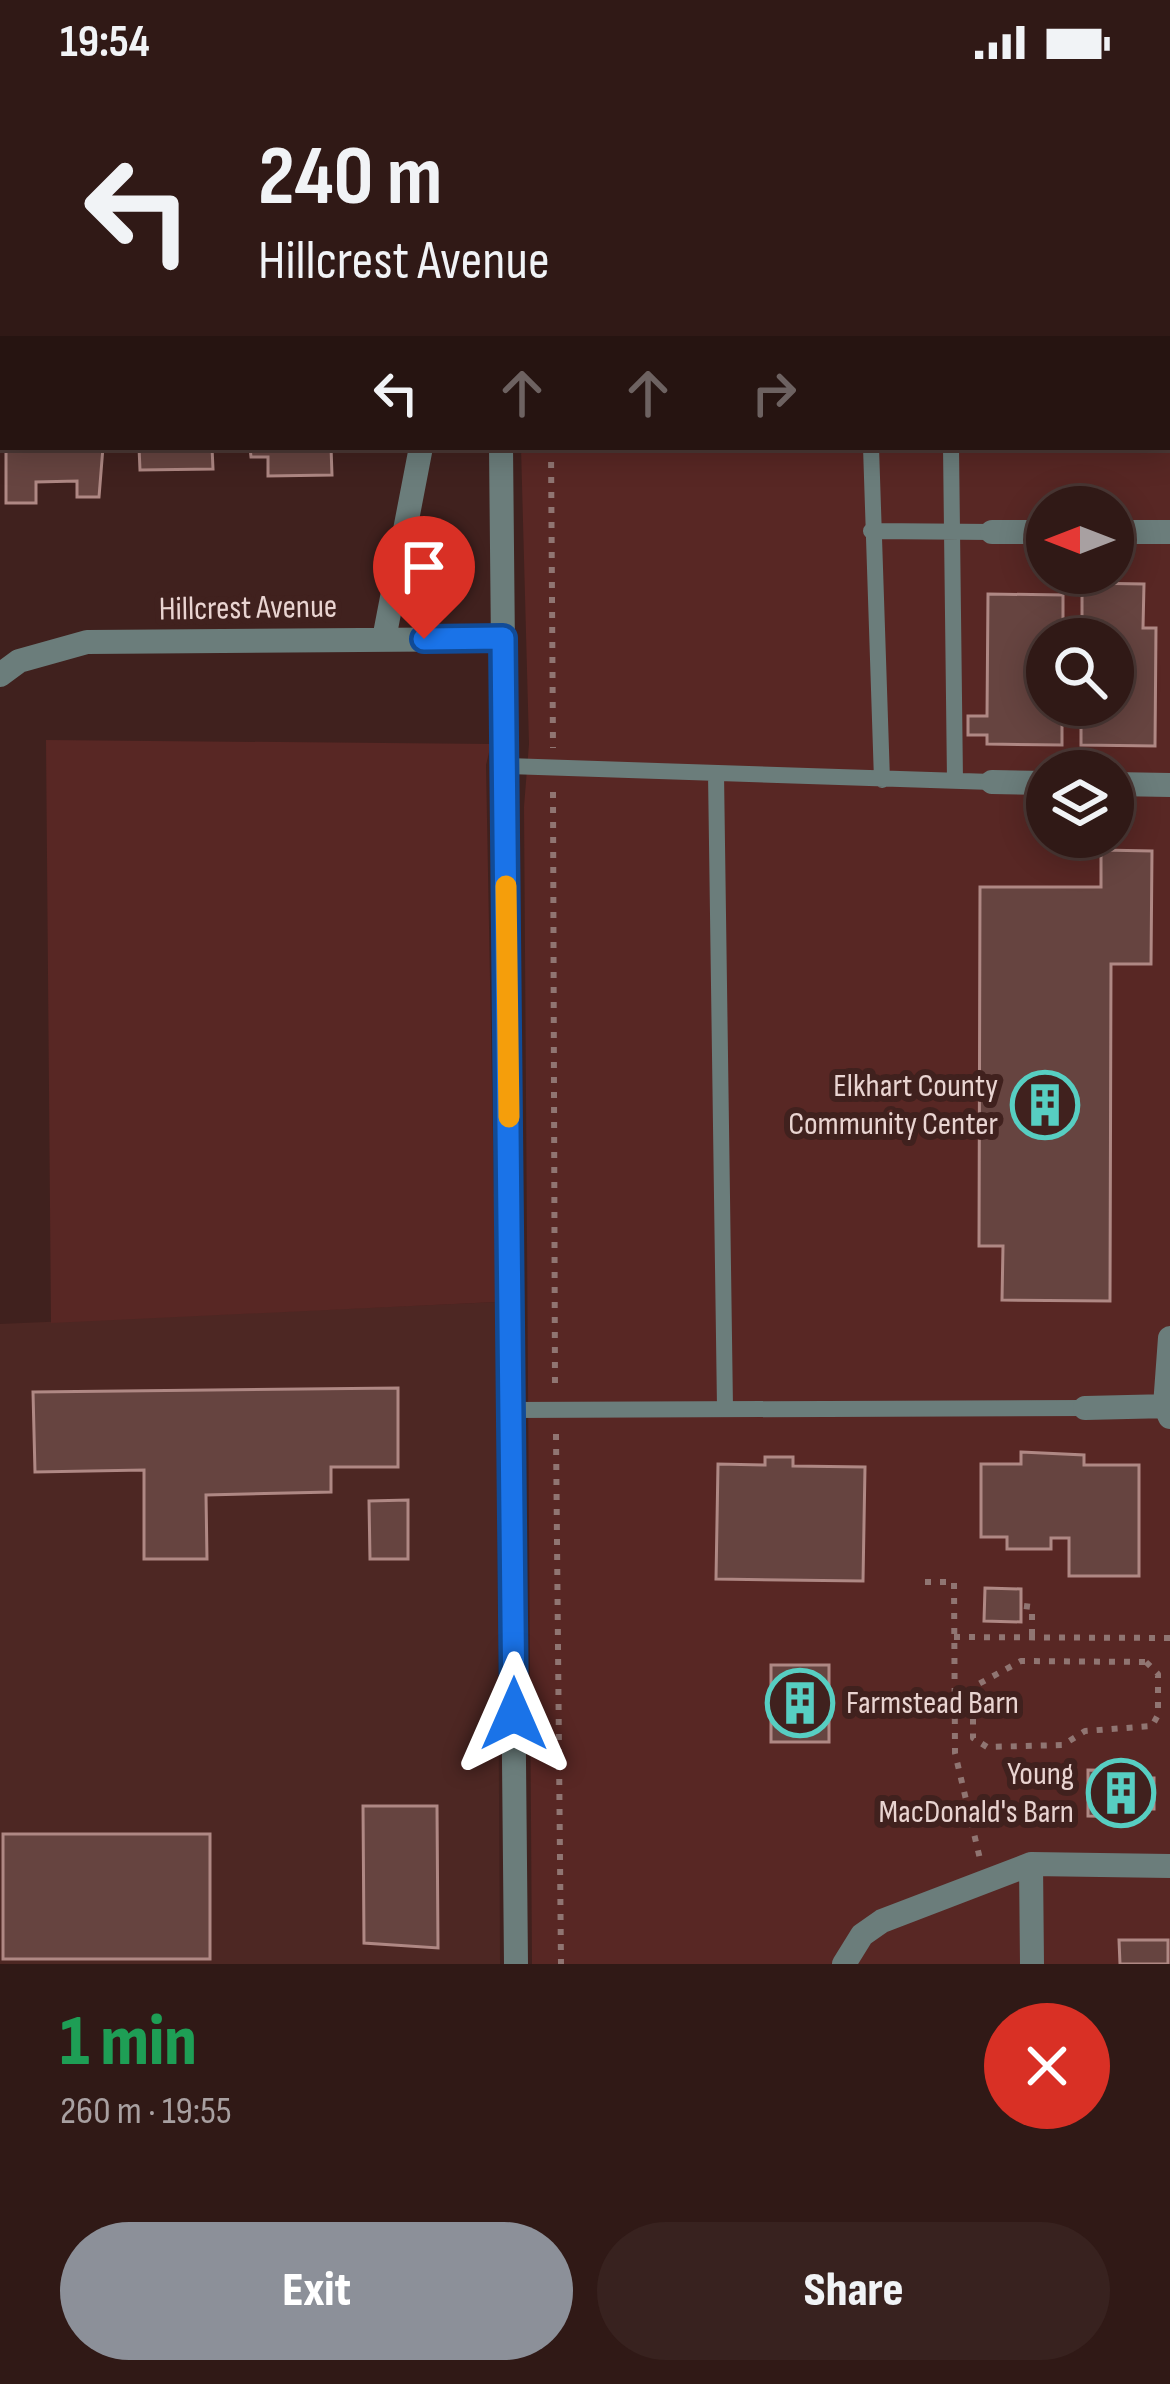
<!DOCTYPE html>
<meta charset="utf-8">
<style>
:root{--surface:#301916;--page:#38221f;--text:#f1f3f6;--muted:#a8a0a1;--line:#4b3835;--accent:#8c9099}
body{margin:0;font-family:"Sofia Sans Condensed",sans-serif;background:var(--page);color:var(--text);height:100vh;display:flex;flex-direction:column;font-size:45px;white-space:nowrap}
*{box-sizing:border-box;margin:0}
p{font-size:39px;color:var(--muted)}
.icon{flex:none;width:66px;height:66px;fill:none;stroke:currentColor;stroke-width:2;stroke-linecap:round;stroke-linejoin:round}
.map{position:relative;height:1880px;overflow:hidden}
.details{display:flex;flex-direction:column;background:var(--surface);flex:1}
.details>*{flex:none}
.hud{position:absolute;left:0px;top:0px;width:1170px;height:366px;box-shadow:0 6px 30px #0003,0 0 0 3px var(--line);background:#301916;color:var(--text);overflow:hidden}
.needle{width:78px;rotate:270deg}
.fabs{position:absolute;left:1026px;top:402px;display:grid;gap:24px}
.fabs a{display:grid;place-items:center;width:108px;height:108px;border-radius:50%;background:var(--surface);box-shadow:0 6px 30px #0003,0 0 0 3px var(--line);font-size:60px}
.pin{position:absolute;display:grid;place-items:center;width:102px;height:102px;color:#fff;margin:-123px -51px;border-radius:50% 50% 50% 0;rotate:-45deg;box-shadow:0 0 12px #0007}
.pin .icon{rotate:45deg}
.me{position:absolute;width:132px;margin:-66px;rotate:0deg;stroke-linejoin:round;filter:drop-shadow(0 0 9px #0008)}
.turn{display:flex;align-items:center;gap:42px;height:252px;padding:0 60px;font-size:54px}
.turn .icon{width:156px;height:156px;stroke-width:2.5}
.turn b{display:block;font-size:84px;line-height:102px}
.lanes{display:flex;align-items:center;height:114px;padding:0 60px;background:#0003;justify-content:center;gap:60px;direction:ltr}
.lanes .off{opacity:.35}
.round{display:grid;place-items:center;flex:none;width:126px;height:126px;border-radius:63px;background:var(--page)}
.summary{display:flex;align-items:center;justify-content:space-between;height:204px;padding:0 60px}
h1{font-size:72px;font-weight:800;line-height:90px;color:#1e9e55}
.action{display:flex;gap:24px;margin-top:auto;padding:24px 60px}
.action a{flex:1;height:138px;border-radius:72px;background:var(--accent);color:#fff;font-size:48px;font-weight:800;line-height:138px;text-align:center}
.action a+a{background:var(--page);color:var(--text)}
.status{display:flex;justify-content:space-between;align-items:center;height:84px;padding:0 60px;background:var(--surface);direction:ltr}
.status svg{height:33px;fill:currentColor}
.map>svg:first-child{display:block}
</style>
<div class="status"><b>19:54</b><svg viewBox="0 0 49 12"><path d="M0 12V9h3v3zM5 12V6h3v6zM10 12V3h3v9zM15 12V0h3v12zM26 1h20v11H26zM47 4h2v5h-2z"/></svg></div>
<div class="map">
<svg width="1170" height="1880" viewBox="0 0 1170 1880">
<rect width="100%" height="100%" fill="#40211e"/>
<path fill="#4d2723" d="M 496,1218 L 500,1880 L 0,1880 L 0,1240 Z"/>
<path fill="#582724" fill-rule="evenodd" d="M 517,0 L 1170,0 L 1170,1880 L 532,1880 L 524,723 L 529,660 L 521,363 L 1167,363 L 1167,3 ZM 1047,423 L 1113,423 L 1113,489 L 1047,489 ZM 1047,555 L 1113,555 L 1113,621 L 1047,621 ZM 1047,687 L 1113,687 L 1113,753 L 1047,753 Z
M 46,656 L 491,660 L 486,681 L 496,1218 L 51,1239 Z"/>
<path fill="#664440" stroke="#af8884" stroke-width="3" d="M 6,363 L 103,363 L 99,413 L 77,413 L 77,397 L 36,398 L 36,419 L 6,419 Z
M 139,363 L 212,363 L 213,385 L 140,386 Z
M 250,363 L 331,363 L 332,391 L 268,392 L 268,373 L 251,373 Z
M 1082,499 L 1144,500 L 1143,544 L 1156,544 L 1155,662 L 1081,661 L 1081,621 L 1113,621 L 1113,555 L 1082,555 Z
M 988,510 L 1063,511 L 1063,555 L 1047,555 L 1047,621 L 1062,621 L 1062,661 L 987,660 L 987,651 L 968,651 L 968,632 L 987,632 Z
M 1101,766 L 1152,767 L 1151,880 L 1111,880 L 1110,1217 L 1002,1216 L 1003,1162 L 979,1162 L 980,803 L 1101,803 Z
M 398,1304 L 398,1383 L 331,1383 L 331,1408 L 206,1411 L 207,1475 L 144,1475 L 144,1386 L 35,1388 L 33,1308 Z
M 1021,1368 L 1084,1371 L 1084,1381 L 1139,1381 L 1139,1492 L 1069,1492 L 1069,1454 L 1051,1454 L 1051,1465 L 1007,1465 L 1007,1453 L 981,1453 L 981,1380 L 1021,1380 Z
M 765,1373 L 793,1373 L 793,1382 L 865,1383 L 863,1497 L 716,1495 L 718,1380 L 765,1381 Z
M 408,1416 L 408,1475 L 370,1475 L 369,1417 Z
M 985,1504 L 1021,1505 L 1021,1538 L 984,1537 Z
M 771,1581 L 829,1581 L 829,1658 L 771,1658 Z
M 1088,1686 L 1145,1687 L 1145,1694 L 1154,1694 L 1154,1725 L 1144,1725 L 1144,1733 L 1088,1732 Z
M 363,1722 L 437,1722 L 438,1864 L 364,1859 Z
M 3,1750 L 210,1750 L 210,1875 L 3,1875 Z
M 1119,1856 L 1168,1856 L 1168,1880 L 1120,1880 Z"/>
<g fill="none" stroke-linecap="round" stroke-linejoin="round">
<path stroke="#907572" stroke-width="6" stroke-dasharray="6 9" stroke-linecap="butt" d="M 549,0 L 549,3
M 551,363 L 553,664
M 553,708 L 555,1306
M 556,1350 L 561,1880
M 925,1498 L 954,1498 L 955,1669 L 980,1775
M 1024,1522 L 1032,1523 L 1032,1553
M 954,1553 L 1170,1554
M 1146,1578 L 1158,1590 L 1158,1631 L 1152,1642 L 1085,1647 L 1063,1661 L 987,1663 L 973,1654 L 973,1603 L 1021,1577 Z"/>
<path stroke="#6b7d7b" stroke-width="16" d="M 666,0 L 679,3
M 965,3 L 965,0
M 1167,65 L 1170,65
M 871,363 L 882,696
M 951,363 L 955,697
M 871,447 L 992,448
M 505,682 L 992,698
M 716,689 L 725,1324
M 512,1326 L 1085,1324"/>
<path stroke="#6b7d7b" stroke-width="24" d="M 992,448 L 1047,448
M 1113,448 L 1170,448
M 992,698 L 1047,699
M 1113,700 L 1170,701
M 1170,1254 L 1165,1322 L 1170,1333
M 1085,1324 L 1170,1322
M 1031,1780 L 1032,1880
M 844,1880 L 862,1851 L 882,1837 L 1031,1780 L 1170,1782"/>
<path stroke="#6b7d7b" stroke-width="24" d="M 0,261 L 3,261
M 384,555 L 421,363
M 0,591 L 19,577 L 87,558 L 503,555"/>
<path stroke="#6b7d7b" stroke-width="24" d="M 498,0 L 498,3
M 501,363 L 516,1880"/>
</g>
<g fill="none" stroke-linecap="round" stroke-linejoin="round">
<g stroke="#114b97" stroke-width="30">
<path id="route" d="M 424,555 L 503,554 L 514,1630"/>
</g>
<use href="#route" stroke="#1a73e8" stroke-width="21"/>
<path stroke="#f59e0b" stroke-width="21" d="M 506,802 L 509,1033"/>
</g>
<defs>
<g id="building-ring" transform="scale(3.45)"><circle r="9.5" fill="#40211e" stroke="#57cec2" stroke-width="1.5"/><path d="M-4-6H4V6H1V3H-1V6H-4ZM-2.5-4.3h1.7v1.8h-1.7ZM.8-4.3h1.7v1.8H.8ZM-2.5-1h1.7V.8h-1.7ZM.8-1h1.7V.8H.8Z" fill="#57cec2"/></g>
</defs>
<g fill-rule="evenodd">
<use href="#building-ring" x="1045" y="1021"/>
<use href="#building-ring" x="800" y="1619"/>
<use href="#building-ring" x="1121" y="1709"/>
</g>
<g text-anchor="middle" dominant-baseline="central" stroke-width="12" stroke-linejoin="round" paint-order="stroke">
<g font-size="33" fill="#e9d4d1" stroke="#40211e">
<text transform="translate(248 524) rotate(-1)">Hillcrest Avenue</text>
</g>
<g font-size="33" fill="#e9d4d1" stroke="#40211e" text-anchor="end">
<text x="998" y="1002">Elkhart County<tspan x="998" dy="38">Community Center</tspan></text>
<text x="846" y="1619" text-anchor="start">Farmstead Barn</text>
<text x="1074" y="1690">Young<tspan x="1074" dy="38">MacDonald's Barn</tspan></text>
</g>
</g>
</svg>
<div class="fabs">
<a><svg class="needle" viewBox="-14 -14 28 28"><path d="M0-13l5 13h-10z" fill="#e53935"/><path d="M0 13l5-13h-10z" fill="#a8a0a1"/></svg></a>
<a><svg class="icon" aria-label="search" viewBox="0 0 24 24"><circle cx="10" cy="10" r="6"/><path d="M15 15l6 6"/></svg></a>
<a><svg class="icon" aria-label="layers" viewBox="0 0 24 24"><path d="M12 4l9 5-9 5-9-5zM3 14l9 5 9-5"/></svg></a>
</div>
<div class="pin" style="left:424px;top:555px;background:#d93025"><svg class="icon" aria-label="arrive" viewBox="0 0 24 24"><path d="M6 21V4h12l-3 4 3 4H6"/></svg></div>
<svg class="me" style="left:514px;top:1630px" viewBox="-20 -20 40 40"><path d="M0-17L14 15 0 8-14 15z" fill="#1a73e8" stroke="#fff" stroke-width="4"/></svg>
<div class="hud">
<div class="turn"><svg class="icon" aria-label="left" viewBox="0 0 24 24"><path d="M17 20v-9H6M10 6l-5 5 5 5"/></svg><div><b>240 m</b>Hillcrest Avenue</div></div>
<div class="lanes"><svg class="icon" aria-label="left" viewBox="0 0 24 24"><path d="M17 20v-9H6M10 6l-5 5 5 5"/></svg><svg class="icon off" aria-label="ahead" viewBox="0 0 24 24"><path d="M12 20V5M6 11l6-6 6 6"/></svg><svg class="icon off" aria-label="ahead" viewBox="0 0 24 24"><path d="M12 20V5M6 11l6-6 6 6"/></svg><svg class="icon off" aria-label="right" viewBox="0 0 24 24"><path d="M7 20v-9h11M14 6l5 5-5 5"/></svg></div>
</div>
</div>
<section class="details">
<div class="summary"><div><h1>1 min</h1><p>260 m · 19:55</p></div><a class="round" style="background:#d93025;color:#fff"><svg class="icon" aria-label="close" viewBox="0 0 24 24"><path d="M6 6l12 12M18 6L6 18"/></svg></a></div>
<div class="action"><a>Exit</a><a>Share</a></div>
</section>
